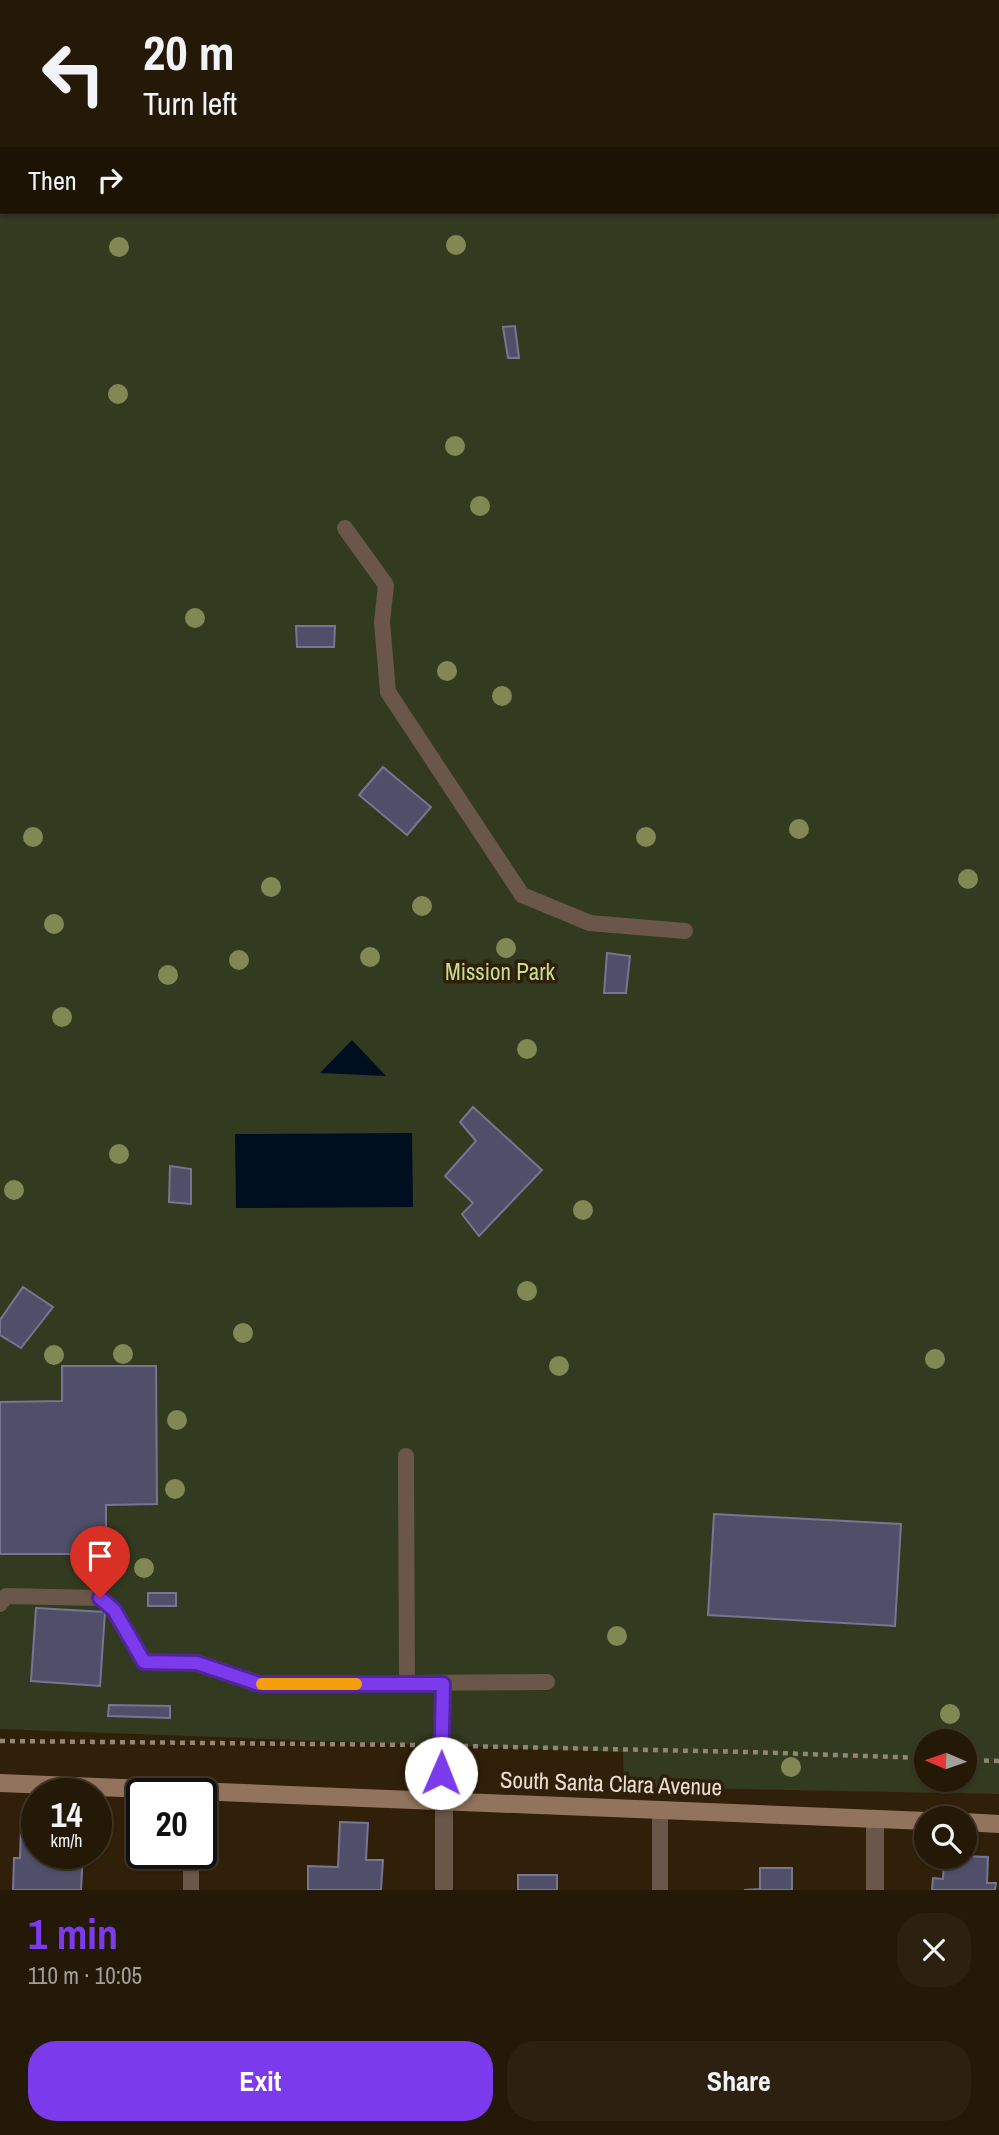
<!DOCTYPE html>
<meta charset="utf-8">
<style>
:root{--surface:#241807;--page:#2c2111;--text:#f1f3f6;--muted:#a3a09b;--line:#413728;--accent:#7c3aed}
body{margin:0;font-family:"Archivo Narrow",sans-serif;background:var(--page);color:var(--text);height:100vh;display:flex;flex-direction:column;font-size:26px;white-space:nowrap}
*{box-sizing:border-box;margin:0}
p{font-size:23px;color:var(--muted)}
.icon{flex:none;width:38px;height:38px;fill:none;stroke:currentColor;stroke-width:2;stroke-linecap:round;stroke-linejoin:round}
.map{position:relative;height:1890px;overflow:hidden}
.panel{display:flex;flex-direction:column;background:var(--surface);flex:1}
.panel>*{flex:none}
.banner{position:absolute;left:0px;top:0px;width:999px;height:214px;box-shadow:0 2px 5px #0004,0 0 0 2px var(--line);background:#241807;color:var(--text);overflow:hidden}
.needle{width:46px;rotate:272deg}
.buttons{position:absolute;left:914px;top:1729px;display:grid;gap:14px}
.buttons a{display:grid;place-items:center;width:63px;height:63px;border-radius:50%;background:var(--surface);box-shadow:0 2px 5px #0004,0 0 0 2px var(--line);font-size:35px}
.speed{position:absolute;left:21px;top:1778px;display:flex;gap:14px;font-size:35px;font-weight:700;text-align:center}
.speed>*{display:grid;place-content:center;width:91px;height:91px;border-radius:50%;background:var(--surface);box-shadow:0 2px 5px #0004,0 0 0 2px var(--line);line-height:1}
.speed small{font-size:18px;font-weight:400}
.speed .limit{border:4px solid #111;border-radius:10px;background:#fff;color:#111}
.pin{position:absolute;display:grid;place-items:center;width:60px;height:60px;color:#fff;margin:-72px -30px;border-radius:50% 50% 50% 0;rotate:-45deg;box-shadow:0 0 7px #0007}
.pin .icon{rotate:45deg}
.me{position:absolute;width:77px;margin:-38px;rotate:1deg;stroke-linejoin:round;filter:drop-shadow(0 0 5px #0008)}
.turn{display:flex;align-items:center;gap:24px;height:147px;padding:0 28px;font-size:32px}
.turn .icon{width:91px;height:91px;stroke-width:2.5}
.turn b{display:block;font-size:49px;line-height:60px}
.then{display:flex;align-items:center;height:66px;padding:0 28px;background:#0003;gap:14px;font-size:26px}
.round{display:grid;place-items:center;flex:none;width:74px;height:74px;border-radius:28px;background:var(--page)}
.summary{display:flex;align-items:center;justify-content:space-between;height:119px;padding:0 28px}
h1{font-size:42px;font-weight:800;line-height:52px;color:var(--accent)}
.action{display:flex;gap:14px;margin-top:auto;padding:14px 28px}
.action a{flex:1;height:80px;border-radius:28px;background:var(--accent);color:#fff;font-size:28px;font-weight:800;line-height:80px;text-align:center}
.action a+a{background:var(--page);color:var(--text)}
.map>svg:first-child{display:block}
</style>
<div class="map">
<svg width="999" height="1890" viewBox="0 0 999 1890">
<rect width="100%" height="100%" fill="#302009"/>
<path fill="#323a20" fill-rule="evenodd" d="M 0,79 L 2,212 L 998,212 L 999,126 L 999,1794 L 624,1787 L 623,1752 L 0,1729 ZM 926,1741 L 964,1741 L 964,1780 L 926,1780 Z"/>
<path fill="#000f1f" d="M 352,1040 L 386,1076 L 320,1073 Z
M 412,1133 L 413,1207 L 236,1208 L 235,1134 Z"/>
<path fill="#504f6a" stroke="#767693" stroke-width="2" d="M 515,326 L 519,358 L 508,358 L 503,327 Z
M 296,626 L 335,626 L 334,647 L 297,647 Z
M 383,767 L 431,807 L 407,835 L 359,795 Z
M 607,953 L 630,956 L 626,993 L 604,993 Z
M 473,1107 L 542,1170 L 479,1236 L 462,1214 L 473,1203 L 445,1176 L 476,1141 L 460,1122 Z
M 170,1166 L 191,1169 L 191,1204 L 169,1202 Z
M 23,1287 L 53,1307 L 21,1348 L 0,1335 L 0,1320 Z
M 62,1366 L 156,1366 L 157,1504 L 106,1505 L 106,1554 L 0,1554 L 0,1402 L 62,1401 Z
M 714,1514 L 901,1524 L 895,1626 L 708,1615 Z
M 148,1593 L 176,1593 L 176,1606 L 148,1606 Z
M 36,1608 L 105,1612 L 100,1686 L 31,1681 Z
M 109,1705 L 170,1706 L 170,1718 L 108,1716 Z
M 340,1822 L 368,1823 L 366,1860 L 383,1860 L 381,1890 L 308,1890 L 308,1866 L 338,1867 Z
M 21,1827 L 37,1828 L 37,1853 L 83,1853 L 81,1890 L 13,1890 L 14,1858 L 20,1858 Z
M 964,1856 L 988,1857 L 987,1883 L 996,1883 L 995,1890 L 932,1890 L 933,1878 L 943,1879 L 944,1857 Z
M 760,1868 L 792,1868 L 792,1890 L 744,1890 L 760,1889 Z
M 518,1875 L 557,1875 L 557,1890 L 518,1890 Z"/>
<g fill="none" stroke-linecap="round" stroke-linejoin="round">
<path stroke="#928573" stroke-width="4.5" stroke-dasharray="5 5" stroke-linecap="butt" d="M 0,91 L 2,91
M 998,189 L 999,189
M 0,1741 L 419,1745
M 463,1746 L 747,1752 L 926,1758
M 964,1760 L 999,1761"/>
<path stroke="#6a574a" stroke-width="16" d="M 345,528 L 386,585 L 382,622 L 388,692 L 522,895 L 590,923 L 685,931
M 406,1456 L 407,1684
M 0,1604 L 6,1596 L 100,1598 L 114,1610 L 144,1662 L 197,1663 L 259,1684 L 547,1682
M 440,1801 L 443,1684
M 191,1890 L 191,1853
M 660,1890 L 660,1810"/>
<path stroke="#6a574a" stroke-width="18" d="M 444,1890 L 444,1801
M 875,1890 L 875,1819"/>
<path stroke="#92745e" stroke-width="18" d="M 819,0 L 858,2
M 998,8 L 999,8
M 0,39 L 2,39
M 998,85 L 999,86
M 0,1783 L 926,1821
M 964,1822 L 999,1824"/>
</g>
<g fill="#818854">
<circle cx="456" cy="245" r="10"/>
<circle cx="119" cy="247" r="10"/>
<circle cx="118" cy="394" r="10"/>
<circle cx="455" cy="446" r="10"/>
<circle cx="480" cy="506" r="10"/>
<circle cx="195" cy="618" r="10"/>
<circle cx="447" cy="671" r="10"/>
<circle cx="502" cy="696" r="10"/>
<circle cx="799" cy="829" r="10"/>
<circle cx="33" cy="837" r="10"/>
<circle cx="646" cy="837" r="10"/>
<circle cx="968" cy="879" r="10"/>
<circle cx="271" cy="887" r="10"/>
<circle cx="422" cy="906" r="10"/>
<circle cx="54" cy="924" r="10"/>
<circle cx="506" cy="948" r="10"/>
<circle cx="370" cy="957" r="10"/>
<circle cx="239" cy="960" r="10"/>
<circle cx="168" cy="975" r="10"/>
<circle cx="62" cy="1017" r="10"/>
<circle cx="527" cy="1049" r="10"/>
<circle cx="119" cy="1154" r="10"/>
<circle cx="14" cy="1190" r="10"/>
<circle cx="583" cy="1210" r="10"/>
<circle cx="527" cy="1291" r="10"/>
<circle cx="243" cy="1333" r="10"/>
<circle cx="123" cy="1354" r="10"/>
<circle cx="54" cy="1355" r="10"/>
<circle cx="935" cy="1359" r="10"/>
<circle cx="559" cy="1366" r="10"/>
<circle cx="177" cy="1420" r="10"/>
<circle cx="175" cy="1489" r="10"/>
<circle cx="144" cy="1568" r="10"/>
<circle cx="617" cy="1636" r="10"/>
<circle cx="950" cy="1714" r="10"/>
<circle cx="791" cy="1767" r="10"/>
</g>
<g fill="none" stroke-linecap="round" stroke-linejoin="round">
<g stroke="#51269a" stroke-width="18">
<path id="route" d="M 100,1598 L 114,1610 L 144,1662 L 197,1663 L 259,1684 L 443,1684 L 441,1773"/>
</g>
<use href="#route" stroke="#7c3aed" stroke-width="12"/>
<path stroke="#f59e0b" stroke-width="12" d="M 262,1684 L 356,1684"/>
</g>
<g text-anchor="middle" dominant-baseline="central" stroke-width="7" stroke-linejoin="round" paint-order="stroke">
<g font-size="23" fill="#c4dd91" stroke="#302009">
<text x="500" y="971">Mission Park</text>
</g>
<g font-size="23" fill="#e9ded1" stroke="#302009">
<text transform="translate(611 1783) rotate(2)">South Santa Clara Avenue</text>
</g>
</g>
</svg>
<div class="buttons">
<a><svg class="needle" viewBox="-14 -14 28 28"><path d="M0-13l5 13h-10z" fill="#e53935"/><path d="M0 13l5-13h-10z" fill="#a3a09b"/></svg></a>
<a><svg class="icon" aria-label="search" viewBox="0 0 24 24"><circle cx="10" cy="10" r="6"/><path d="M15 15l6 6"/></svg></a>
</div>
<div class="speed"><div>14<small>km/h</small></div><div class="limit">20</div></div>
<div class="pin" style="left:100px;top:1598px;background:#d93025"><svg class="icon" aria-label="arrive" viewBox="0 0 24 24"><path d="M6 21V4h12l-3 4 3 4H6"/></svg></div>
<svg class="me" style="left:441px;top:1773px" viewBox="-20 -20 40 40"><circle r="19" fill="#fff"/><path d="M0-13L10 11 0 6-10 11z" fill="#7c3aed"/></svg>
<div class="banner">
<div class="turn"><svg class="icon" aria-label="left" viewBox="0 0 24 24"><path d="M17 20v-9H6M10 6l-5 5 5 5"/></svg><div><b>20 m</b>Turn left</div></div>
<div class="then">Then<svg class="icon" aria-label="right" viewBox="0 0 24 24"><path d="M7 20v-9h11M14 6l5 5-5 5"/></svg></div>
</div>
</div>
<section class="panel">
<div class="summary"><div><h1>1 min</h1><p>110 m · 10:05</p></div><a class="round"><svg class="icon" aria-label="close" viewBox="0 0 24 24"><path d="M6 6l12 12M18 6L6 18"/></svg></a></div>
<div class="action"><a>Exit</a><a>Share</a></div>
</section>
